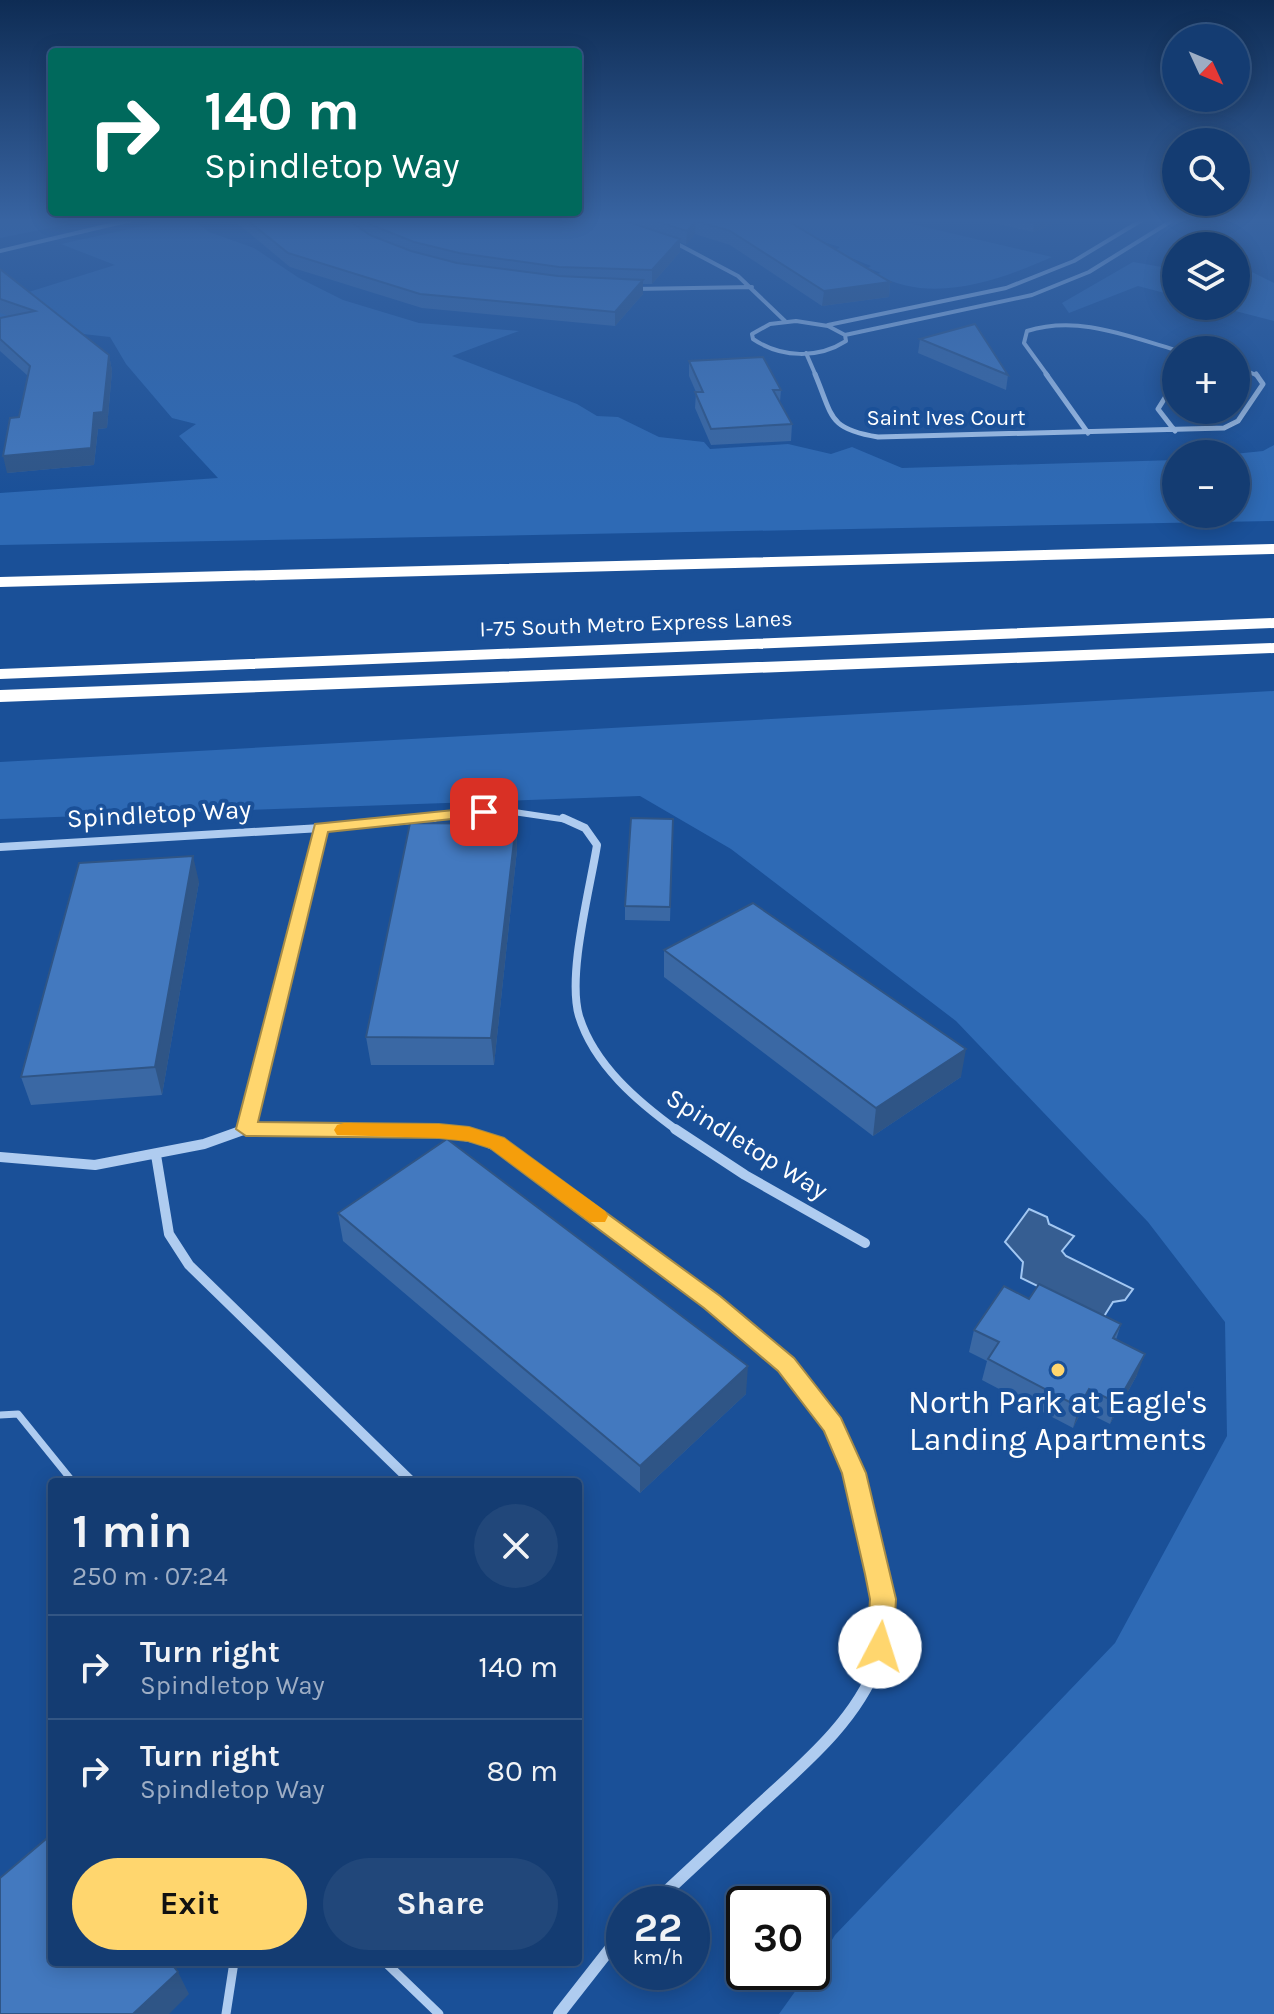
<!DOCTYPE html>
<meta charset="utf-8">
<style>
:root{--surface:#143c72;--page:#21477a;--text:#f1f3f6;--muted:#9dadc4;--line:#335684;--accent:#ffd66e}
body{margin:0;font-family:Karla,sans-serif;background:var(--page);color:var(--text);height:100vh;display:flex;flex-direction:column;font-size:30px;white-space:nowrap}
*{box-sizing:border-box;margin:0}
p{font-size:26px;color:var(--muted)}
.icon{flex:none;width:44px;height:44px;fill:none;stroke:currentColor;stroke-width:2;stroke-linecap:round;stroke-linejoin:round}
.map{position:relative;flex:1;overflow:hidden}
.details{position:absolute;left:48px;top:1478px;width:534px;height:488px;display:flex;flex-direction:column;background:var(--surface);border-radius:8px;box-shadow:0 4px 20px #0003,0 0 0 2px var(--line)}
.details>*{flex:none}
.banner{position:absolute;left:48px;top:48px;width:534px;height:168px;border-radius:8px;box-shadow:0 4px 20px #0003,0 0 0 2px var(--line);background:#00695c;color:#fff;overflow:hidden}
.needle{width:52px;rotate:134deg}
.controls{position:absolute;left:1162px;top:24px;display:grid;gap:16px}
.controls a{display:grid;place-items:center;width:88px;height:88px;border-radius:50%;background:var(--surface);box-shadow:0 4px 20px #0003,0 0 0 2px var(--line);font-size:40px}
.speed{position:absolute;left:606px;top:1886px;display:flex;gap:16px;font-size:40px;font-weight:700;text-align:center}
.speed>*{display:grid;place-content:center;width:104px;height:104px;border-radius:50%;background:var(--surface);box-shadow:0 4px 20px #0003,0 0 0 2px var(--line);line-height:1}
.speed small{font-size:20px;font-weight:400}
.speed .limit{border:4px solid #111;border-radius:12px;background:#fff;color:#111}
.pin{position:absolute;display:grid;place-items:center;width:68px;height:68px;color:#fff;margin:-34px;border-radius:16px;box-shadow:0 4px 12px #0006}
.me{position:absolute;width:88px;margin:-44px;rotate:5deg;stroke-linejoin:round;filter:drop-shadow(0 0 6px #0008)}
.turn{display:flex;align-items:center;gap:28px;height:168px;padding:0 24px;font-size:36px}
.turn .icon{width:104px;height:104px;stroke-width:2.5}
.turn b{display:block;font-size:56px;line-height:68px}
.round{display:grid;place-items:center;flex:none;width:84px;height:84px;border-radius:42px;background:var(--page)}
.headline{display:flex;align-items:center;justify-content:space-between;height:136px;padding:0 24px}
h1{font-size:48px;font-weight:700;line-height:60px}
.primary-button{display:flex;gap:16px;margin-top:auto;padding:16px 24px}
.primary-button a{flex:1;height:92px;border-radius:48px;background:var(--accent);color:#111;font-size:32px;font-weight:700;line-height:92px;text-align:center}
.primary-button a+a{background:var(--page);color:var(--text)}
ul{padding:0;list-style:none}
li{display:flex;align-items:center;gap:24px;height:104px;padding:0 24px;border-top:2px solid var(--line)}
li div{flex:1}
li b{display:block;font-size:30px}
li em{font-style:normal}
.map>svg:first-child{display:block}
</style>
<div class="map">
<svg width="1274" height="2014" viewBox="0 0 1274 2014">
<rect width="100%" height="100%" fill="#1a5098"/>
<path fill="#2e6ab5" d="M 0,220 L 90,220 L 0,238 Z
M 170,220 L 192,220 L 209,232 L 254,248 L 299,278 L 343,300 L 419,323 L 519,331 L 452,356 L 577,404 L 597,416 L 618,417 L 659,437 L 704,442 L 710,449 L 788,444 L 831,454 L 852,447 L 902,468 L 1176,460 L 1176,514 L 1236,514 L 1234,454 L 1263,451 L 1274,445 L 1274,521 L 0,545 L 0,493 L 218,478 L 179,436 L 196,424 L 172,418 L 126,364 L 110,337 L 83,334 L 62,318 L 0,327 L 0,301 L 115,265 L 61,244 Z
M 749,220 L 895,220 L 1052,257 C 998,281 931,305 876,274 L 881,273 L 868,268 L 871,266 L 834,251 L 840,247 Z
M 1133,262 L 1168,268 L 1176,264 L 1176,296 L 1138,286 L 1069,313 L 1062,303 Z
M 1236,264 L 1274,283 L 1274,321 L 1216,306 L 1236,306 Z
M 1274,691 L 1274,2014 L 779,2014 L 809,1972 L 812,1972 L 835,1935 L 1115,1643 L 1227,1436 L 1225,1322 L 1148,1222 L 956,1021 L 731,849 L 640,796 L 0,819 L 0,762 Z"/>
<path fill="#365e92" stroke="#a2c7f2" stroke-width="2" d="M 1029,1209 L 1047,1217 L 1049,1224 L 1074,1236 L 1062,1251 L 1066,1256 L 1133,1289 L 1125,1300 L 1113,1302 L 1103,1318 L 1021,1278 L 1023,1262 L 1005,1242 Z"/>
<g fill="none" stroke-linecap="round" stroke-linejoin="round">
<path stroke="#afccf0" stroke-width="7" d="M 0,1415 L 18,1414 L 73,1482"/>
<path stroke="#afccf0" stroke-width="9" d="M 385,1962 L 439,2014
M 226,2014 L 234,1962"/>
<path stroke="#afccf0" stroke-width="4" d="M 670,240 L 738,276 L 785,321
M 0,251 L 131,220
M 634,289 L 752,287
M 796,321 L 828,326 L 845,335 L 846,341 C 818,359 781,358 753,339 L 752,334 L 770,324 Z
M 828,325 L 1006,288 L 1074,261 L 1142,220
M 845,335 L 1032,295 L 1089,272 L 1173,220
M 806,353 L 816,376
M 1236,366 L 1258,376
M 1048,376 L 1024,343 L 1027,331 C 1078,315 1127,336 1176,350"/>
<path stroke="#afccf0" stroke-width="5" d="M 815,374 C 833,417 828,429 878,437 L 1224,428 L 1238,421 L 1263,384 L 1256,374
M 1046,374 L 1088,433
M 1175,431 L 1158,409 L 1176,380"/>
<path stroke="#afccf0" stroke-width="6" d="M 412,820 L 507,811 L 568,820"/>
<path stroke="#afccf0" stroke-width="8" d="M 563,818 L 585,828 L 597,845 C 590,889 567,975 579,1016 C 594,1065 638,1102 678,1131
M 0,847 L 321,828 L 434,818
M 246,1129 L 321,828
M 241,1131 L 408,1131"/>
<path stroke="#afccf0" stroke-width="10" d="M 675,1129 L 745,1175 L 865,1243
M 156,1155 L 169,1234 L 189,1265 L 412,1482
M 0,1157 L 95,1165 L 204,1144 L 246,1129 L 439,1131 L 480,1139 L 519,1157 L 712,1302 L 786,1365 L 833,1425 L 854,1473 L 865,1522"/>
<path stroke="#afccf0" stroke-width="12" d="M 653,1904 C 687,1872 722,1840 756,1808 C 800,1767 855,1723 877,1664 C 894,1618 875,1566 865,1520
M 559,2014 L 624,1931"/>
<path fill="#fff" fill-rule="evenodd" d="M 1274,544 L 1274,554 L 0,587 L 0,577 Z
M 1274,618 L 1274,628 L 0,679 L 0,669 Z
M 1274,643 L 1274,653 L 0,702 L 0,690 Z"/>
</g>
<path fill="#3a68a4" d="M 236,220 L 786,220 L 890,282 L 889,297 L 822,306 L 730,245 L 695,234 L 686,245 L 680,242 L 680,252 L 652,284 L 643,284 L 643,294 L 615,326 L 422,308 L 290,267 L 237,223 Z
M 980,220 L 1066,220 L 1033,232 Z
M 0,269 L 109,355 L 112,371 L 107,428 L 98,429 L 94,465 L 7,473 L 28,376 L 0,351 L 0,318 L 9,316 L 0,313 Z
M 920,339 L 1008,375 L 1006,390 L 918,353 Z
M 689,361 L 781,390 L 780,402 L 792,424 L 791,441 L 711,445 L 695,408 L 696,392 L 689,376 Z
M 673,819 L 670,921 L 625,920 L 625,906 Z
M 516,824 L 517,850 L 494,1065 L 371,1065 L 366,1037 Z
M 199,882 L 162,1095 L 31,1105 L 21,1077 Z
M 664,950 L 961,1077 L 873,1136 L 664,977 Z
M 338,1213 L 746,1394 L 640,1493 L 343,1241 Z
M 1029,1299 L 1121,1324 L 1116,1340 L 1137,1375 L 1110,1424 L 1082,1410 L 1073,1428 L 982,1380 L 987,1361 L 969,1352 L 974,1330 Z"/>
<path fill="#2f5586" d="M 1045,220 L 1066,220 L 1033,232 L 1034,223 Z
M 696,221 L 695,234 L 686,245 L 687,231 Z
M 680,239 L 680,252 L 652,284 L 652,270 Z
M 643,280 L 643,294 L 615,326 L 615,312 Z
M 890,282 L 889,297 L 822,306 L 824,291 Z
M 109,355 L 112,371 L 107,428 L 98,429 L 94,465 L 7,473 L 3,456 Z
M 516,824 L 517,850 L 494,1065 L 491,1038 Z
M 193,856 L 199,882 L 162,1095 L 155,1067 Z
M 966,1049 L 961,1077 L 873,1136 L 876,1108 Z
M 1145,1354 L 1137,1375 L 1110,1424 L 1117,1403 Z
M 748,1366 L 746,1394 L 640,1493 L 640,1466 Z
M 1089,1389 L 1082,1410 L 1073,1428 L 1079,1407 Z
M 178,1972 L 189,1994 L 169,2014 L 133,2014 Z"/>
<path fill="#4379bf" stroke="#2f5586" stroke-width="2" d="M 247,220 L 348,220 L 370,235 L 411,251 L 457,263 L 558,276 L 643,280 L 615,312 L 420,294 L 288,253 Z
M 364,220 L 622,220 L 680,239 L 652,270 L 559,267 L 459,253 L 414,242 L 374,226 Z
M 652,220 L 786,220 L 890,282 L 824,291 L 730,231 L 696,221 L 687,231 Z
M 1018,220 L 1045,220 L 1034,223 Z
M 0,269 L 109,355 L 103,412 L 94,413 L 91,448 L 3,456 L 10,418 L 19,417 L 30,366 L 0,339 L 0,318 L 35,311 L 0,299 Z
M 975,324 L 1008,375 L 920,339 Z
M 763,357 L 781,390 L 773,390 L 792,424 L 711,429 L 695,392 L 703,392 L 689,361 Z
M 631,818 L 673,819 L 670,907 L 625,906 Z
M 410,823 L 516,824 L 491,1038 L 366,1037 Z
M 193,856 L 155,1067 L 21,1077 L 79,863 Z
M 753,903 L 966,1049 L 876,1108 L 664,950 Z
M 447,1139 L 748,1366 L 640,1466 L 338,1213 Z
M 1039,1284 L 1121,1324 L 1113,1338 L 1145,1354 L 1117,1403 L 1089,1389 L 1079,1407 L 988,1359 L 999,1342 L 974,1330 L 1004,1286 L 1029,1299 Z
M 52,1834 L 52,1962 L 170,1962 L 178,1972 L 133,2014 L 0,2014 L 0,1878 Z"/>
<linearGradient id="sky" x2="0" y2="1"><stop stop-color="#0e2c54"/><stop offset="0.44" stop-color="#3864a2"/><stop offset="1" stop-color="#3864a2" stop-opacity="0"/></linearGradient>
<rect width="1274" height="501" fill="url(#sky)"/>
<path fill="#ffd66e" stroke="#a68b48" stroke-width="2" d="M 484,807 L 490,808 L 490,815 L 328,832 L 258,1122 L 439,1124 L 469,1127 L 504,1138 L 720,1296 L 794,1358 L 841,1418 L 866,1473 L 896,1599 L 893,1647 L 889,1656 L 880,1660 L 871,1656 L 867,1647 L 870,1599 L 865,1574 L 842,1473 L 824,1431 L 778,1371 L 704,1308 L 490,1148 L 468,1141 L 439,1138 L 246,1136 L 236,1129 L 315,824 Z"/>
<path fill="#f59e0b" d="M 344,1123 L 439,1124 L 469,1127 L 504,1138 L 605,1211 L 608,1216 L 605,1222 L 590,1222 L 490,1148 L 468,1141 L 439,1138 L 337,1135 L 334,1130 L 337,1125 Z"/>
<circle fill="#ffd66e" stroke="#1a5098" stroke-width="3" cx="1058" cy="1370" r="8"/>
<g text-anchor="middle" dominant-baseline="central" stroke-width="8" stroke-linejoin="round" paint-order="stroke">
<g font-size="22" fill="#fff" stroke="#1a5098">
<text x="946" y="418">Saint Ives Court</text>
<text transform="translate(636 624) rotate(-2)">I-75 South Metro Express Lanes</text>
</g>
<g font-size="26" fill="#fff" stroke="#1a5098">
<text transform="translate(159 814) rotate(-3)">Spindletop Way</text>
<text transform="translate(747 1144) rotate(32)">Spindletop Way</text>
</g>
<g font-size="32" fill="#fff" stroke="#1a5098">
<text x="1058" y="1402">North Park at Eagle's<tspan x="1058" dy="37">Landing Apartments</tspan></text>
</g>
</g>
</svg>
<div class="controls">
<a><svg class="needle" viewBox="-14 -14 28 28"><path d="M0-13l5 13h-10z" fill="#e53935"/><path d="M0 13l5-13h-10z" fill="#9dadc4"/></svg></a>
<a><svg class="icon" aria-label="search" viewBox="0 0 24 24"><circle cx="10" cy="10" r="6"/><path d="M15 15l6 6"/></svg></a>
<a><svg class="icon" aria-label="layers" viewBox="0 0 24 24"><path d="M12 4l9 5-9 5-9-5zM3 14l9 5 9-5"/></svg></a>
<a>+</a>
<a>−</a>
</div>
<div class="speed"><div>22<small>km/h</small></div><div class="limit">30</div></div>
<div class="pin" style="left:484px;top:812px;background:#d93025"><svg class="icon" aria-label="arrive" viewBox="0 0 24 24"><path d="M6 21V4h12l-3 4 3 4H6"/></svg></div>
<svg class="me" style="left:880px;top:1647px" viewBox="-20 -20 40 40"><circle r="19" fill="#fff"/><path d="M0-13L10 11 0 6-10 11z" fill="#ffd66e"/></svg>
<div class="banner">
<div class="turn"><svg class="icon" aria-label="right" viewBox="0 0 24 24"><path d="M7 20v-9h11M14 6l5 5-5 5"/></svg><div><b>140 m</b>Spindletop Way</div></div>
</div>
<section class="details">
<div class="headline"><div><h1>1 min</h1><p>250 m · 07:24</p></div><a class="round"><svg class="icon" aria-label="close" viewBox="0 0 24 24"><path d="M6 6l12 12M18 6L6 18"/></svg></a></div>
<ul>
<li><svg class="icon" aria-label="right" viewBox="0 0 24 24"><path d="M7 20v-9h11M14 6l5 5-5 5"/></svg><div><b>Turn right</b><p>Spindletop Way</p></div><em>140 m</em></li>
<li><svg class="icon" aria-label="right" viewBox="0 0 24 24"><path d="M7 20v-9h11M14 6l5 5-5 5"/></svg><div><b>Turn right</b><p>Spindletop Way</p></div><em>80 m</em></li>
</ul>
<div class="primary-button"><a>Exit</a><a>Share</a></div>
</section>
</div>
